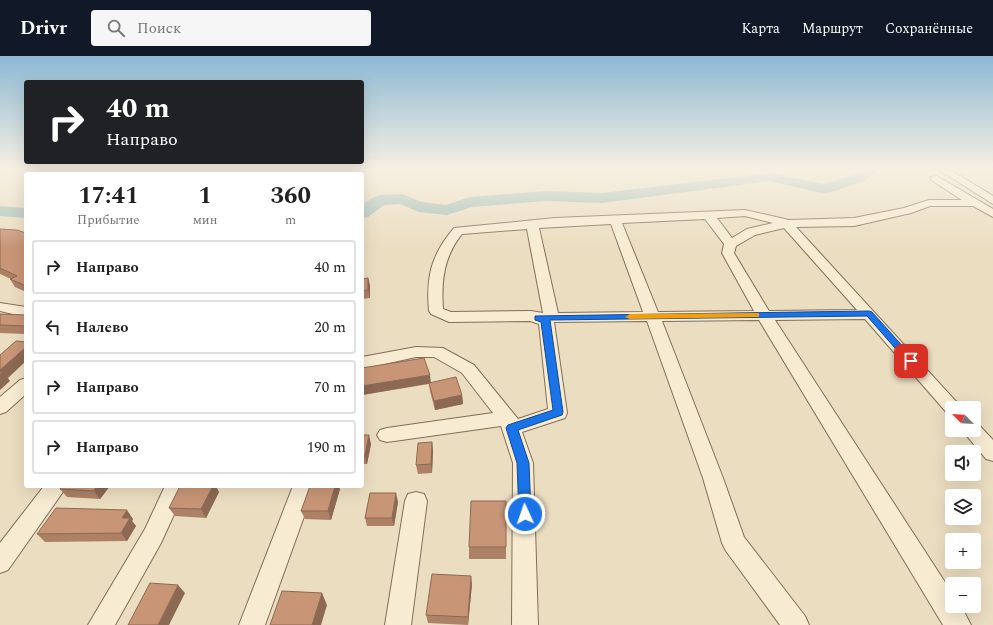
<!DOCTYPE html>
<html lang="ru">
<meta charset="utf-8">
<style>
:root{--surface:#fff;--page:#f6f6f6;--text:#222;--muted:#767676;--line:#e0e0e0;--accent:#111827}
body{margin:0;font-family:Spectral,serif;background:var(--page);color:var(--text);height:100vh;display:flex;flex-direction:column;font-size:15px;white-space:nowrap}
*{box-sizing:border-box;margin:0}
p{font-size:13px;color:var(--muted)}
.icon{flex:none;width:22px;height:22px;fill:none;stroke:currentColor;stroke-width:2;stroke-linecap:round;stroke-linejoin:round}
.map{position:relative;flex:1;overflow:hidden}
.details{position:absolute;left:24px;top:116px;width:340px;height:316px;display:flex;flex-direction:column;background:var(--surface);border-radius:4px;box-shadow:0 4px 16px #0002}
.details>*{flex:none}
.top-card{position:absolute;left:24px;top:24px;width:340px;height:84px;border-radius:4px;box-shadow:0 4px 16px #0002;background:#202124;color:#fff;overflow:hidden}
.needle{width:26px;rotate:294deg}
.controls{position:absolute;left:945px;top:345px;display:grid;gap:8px}
.controls a{display:grid;place-items:center;width:36px;height:36px;border-radius:4px;background:var(--surface);box-shadow:0 4px 16px #0002;font-size:20px}
.pin{position:absolute;display:grid;place-items:center;width:34px;height:34px;color:#fff;margin:-17px;border-radius:8px;box-shadow:0 2px 6px #0006}
.me{position:absolute;width:44px;margin:-22px;rotate:357deg;stroke-linejoin:round;filter:drop-shadow(0 0 3px #0008)}
.turn{display:flex;align-items:center;gap:14px;height:84px;padding:0 16px;font-size:18px}
.turn .icon{width:52px;height:52px;stroke-width:2.5}
.turn b{display:block;font-size:28px;line-height:34px}
.eta{display:flex;justify-content:space-evenly;align-items:center;height:68px;text-align:center}
.eta b{font-size:24px;font-weight:700;line-height:28px}
ul{padding:0;list-style:none}
li{display:flex;align-items:center;gap:12px;height:54px;margin:0 8px 6px;padding:0 8px;border:2px solid var(--line);border-radius:4px}
li div{flex:1}
li b{display:block;font-size:15px}
li em{font-style:normal}
header{display:flex;align-items:center;gap:24px;box-sizing:border-box;height:56px;padding:0 20px;background:var(--accent);color:#fff}
header strong{font-size:19px}
nav{display:flex;gap:22px;margin-inline-start:auto;font-size:14px}
.search{width:280px;height:36px;background:var(--page);display:flex;align-items:center;gap:10px;box-sizing:border-box;padding:0 14px;border-radius:4px;color:var(--muted);font-size:15px}
.map>svg:first-child{display:block}
</style>
<header>
<strong>Drivr</strong>
<div class="search"><svg class="icon" aria-label="search" viewBox="0 0 24 24"><circle cx="10" cy="10" r="6"/><path d="M15 15l6 6"/></svg>Поиск</div>
<nav><a>Карта</a><a>Маршрут</a><a>Сохранённые</a></nav>
</header>
<div class="map">
<svg width="993" height="569" viewBox="0 0 993 569">
<rect width="100%" height="100%" fill="#ebddc0"/>
<g fill="none" stroke-linecap="round" stroke-linejoin="round">
<path fill="#a2beb5" fill-rule="evenodd" d="M 865,112 L 881,112 L 864,125 L 825,138 L 770,125 L 602,147 L 546,145 L 472,151 L 447,159 L 419,156 L 400,148 L 384,149 L 368,161 L 362,162 L 362,149 L 374,141 L 380,139 L 402,138 L 422,146 L 446,149 L 470,141 L 546,135 L 602,137 L 770,117 L 824,128 L 854,119 Z
M 0,150 L 26,152 L 26,162 L 0,160 Z"/>
<g stroke="#836e59" stroke-width="2">
<path id="minor" d="M 936,112 L 947,112 L 993,140 L 993,148 Z
M 935,119 L 993,153 L 993,161 L 973,150 L 930,150 L 911,157 L 854,170 L 796,171 L 962,352 L 952,352 L 952,358 L 947,357 L 865,263 L 775,264 L 952,537 L 952,550 L 961,550 L 971,569 L 943,569 L 759,264 L 662,265 L 723,422 L 744,481 L 805,560 L 809,569 L 780,569 L 726,495 L 722,487 L 703,422 L 647,265 L 554,266 L 567,357 L 565,362 L 522,376 L 533,407 L 538,569 L 512,569 L 513,407 L 501,370 L 387,386 L 380,384 L 377,379 L 380,374 L 387,372 L 493,357 L 462,317 L 434,301 L 416,301 L 362,313 L 362,301 L 416,291 L 443,292 L 474,309 L 518,363 L 548,353 L 539,268 L 530,265 L 449,266 L 431,258 L 429,255 C 426,221 431,199 454,172 L 555,162 L 745,154 L 789,164 L 854,162 L 904,152 L 929,144 L 962,144 L 931,124 L 930,122 ZM 745,160 L 773,167 L 747,173 L 732,182 L 717,162 ZM 705,163 L 724,188 L 722,197 L 754,255 L 658,256 L 622,167 ZM 611,168 L 643,256 L 558,257 L 539,172 ZM 784,172 L 857,254 L 769,255 L 734,197 L 736,190 L 755,179 ZM 527,173 L 543,257 L 531,255 L 451,256 L 443,253 C 441,225 444,200 462,178 Z
M 0,247 L 26,251 L 26,261 L 0,255 Z
M 26,322 L 26,338 L 6,356 L 0,358 L 0,341 L 20,324 Z
M 974,367 L 979,369 L 993,384 L 993,405 L 986,403 L 962,374 L 974,374 Z
M 44,430 L 67,430 L 8,514 L 0,517 L 0,487 Z
M 165,430 L 187,430 L 161,487 L 115,569 L 88,569 L 145,473 Z
M 293,430 L 315,430 L 265,569 L 239,569 Z
M 416,436 L 424,438 L 427,445 L 411,569 L 385,569 L 405,445 L 408,438 Z"/>
</g>
<use href="#minor" fill="#f7ebd2" fill-rule="evenodd"/>
</g>
<path fill="#ac8166" d="M 0,173 L 26,177 L 26,236 L 15,231 L 10,223 L 11,223 L 0,218 Z
M 368,222 L 370,230 L 370,242 L 362,243 L 362,223 Z
M 0,258 L 25,259 L 26,258 L 26,278 L 0,277 Z
M 362,312 L 431,326 L 462,339 L 463,348 L 435,354 L 430,335 L 429,328 L 362,339 L 362,344 Z
M 362,379 L 371,388 L 367,408 L 362,408 Z
M 432,386 L 433,395 L 432,417 L 418,418 L 416,409 Z
M 62,430 L 110,430 L 100,443 L 67,441 L 60,433 Z
M 340,433 L 331,464 L 305,463 L 301,455 Z
M 219,436 L 206,462 L 175,460 L 169,452 Z
M 506,445 L 506,503 L 469,503 L 469,491 Z
M 398,446 L 394,470 L 367,470 L 365,462 Z
M 133,463 L 132,465 L 136,470 L 127,485 L 45,486 L 37,478 Z
M 472,528 L 468,569 L 428,567 L 426,559 Z"/>
<path fill="#8c6953" d="M 368,222 L 370,230 L 370,242 L 368,234 Z
M 26,291 L 26,305 L 8,322 L 10,325 L 0,334 L 0,314 Z
M 430,319 L 431,327 L 362,339 L 362,344 L 362,330 Z
M 462,339 L 463,348 L 435,354 L 434,345 Z
M 369,379 L 371,388 L 367,408 L 365,399 Z
M 432,386 L 433,395 L 432,417 L 431,408 Z
M 97,430 L 110,430 L 100,443 L 94,435 Z
M 213,430 L 216,430 L 219,436 L 206,462 L 201,453 Z
M 335,430 L 339,430 L 340,433 L 331,464 L 328,455 Z
M 396,437 L 398,446 L 394,470 L 392,462 Z
M 127,454 L 133,463 L 132,465 L 136,470 L 127,485 L 121,477 L 122,462 Z
M 471,520 L 472,528 L 468,569 L 468,561 Z
M 178,529 L 185,537 L 169,569 L 158,569 Z
M 322,537 L 327,549 L 321,569 L 312,569 Z"/>
<path fill="#c89677" stroke="#8c6953" d="M 0,173 L 17,174 L 26,177 L 26,199 L 25,200 L 26,200 L 26,230 L 10,223 L 17,220 L 0,212 Z
M 368,222 L 368,234 L 362,235 L 362,223 Z
M 0,258 L 25,259 L 26,258 L 26,270 L 0,269 Z
M 16,285 L 26,286 L 26,291 L 0,314 L 0,299 Z
M 424,302 L 430,319 L 362,330 L 362,312 Z
M 0,316 L 3,316 L 0,319 Z
M 456,321 L 462,339 L 434,345 L 429,327 Z
M 362,379 L 369,379 L 365,399 L 362,399 Z
M 432,386 L 431,408 L 416,409 L 418,387 Z
M 62,430 L 97,430 L 94,435 L 60,433 Z
M 180,430 L 213,430 L 201,453 L 169,452 Z
M 310,430 L 335,430 L 328,455 L 301,455 Z
M 370,437 L 396,437 L 392,462 L 365,462 Z
M 471,445 L 506,445 L 506,491 L 469,491 Z
M 56,452 L 127,454 L 122,462 L 130,462 L 121,477 L 37,478 Z
M 432,518 L 471,520 L 468,561 L 426,559 Z
M 150,527 L 178,529 L 158,569 L 128,569 Z
M 282,535 L 322,537 L 312,569 L 270,569 Z"/>
<linearGradient id="sky" x2="0" y2="1"><stop stop-color="#8cb8d4"/><stop offset="0.59" stop-color="#f6f0e3"/><stop offset="1" stop-color="#f6f0e3" stop-opacity="0"/></linearGradient>
<rect width="993" height="191" fill="url(#sky)"/>
<path fill="#1a73e8" stroke="#114b97" d="M 869,255 L 872,256 L 914,303 L 914,307 L 908,307 L 867,260 L 550,264 L 563,356 L 562,359 L 518,374 L 529,407 L 531,458 L 530,462 L 525,463 L 521,462 L 519,458 L 517,407 L 506,372 L 508,369 L 553,354 L 541,266 L 535,264 L 535,260 Z"/>
<path fill="#f59e0b" d="M 756,257 L 759,257 L 759,261 L 630,263 L 625,261 L 630,258 Z"/>
</svg>
<div class="controls">
<a><svg class="needle" viewBox="-14 -14 28 28"><path d="M0-13l5 13h-10z" fill="#e53935"/><path d="M0 13l5-13h-10z" fill="#767676"/></svg></a>
<a><svg class="icon" aria-label="sound" viewBox="0 0 24 24"><path d="M4 9h4l5-4v14l-5-4H4zM17 9q2 3 0 6"/></svg></a>
<a><svg class="icon" aria-label="layers" viewBox="0 0 24 24"><path d="M12 4l9 5-9 5-9-5zM3 14l9 5 9-5"/></svg></a>
<a>+</a>
<a>−</a>
</div>
<div class="pin" style="left:911px;top:305px;background:#d93025"><svg class="icon" aria-label="arrive" viewBox="0 0 24 24"><path d="M6 21V4h12l-3 4 3 4H6"/></svg></div>
<svg class="me" style="left:525px;top:458px" viewBox="-20 -20 40 40"><circle r="17" fill="#1a73e8" stroke="#fff" stroke-width="3"/><path d="M0-11L8 9 0 5-8 9z" fill="#fff"/></svg>
<div class="top-card">
<div class="turn"><svg class="icon" aria-label="right" viewBox="0 0 24 24"><path d="M7 20v-9h11M14 6l5 5-5 5"/></svg><div><b>40 m</b>Направо</div></div>
</div>
<section class="details">
<div class="eta">
<div><b>17:41</b><p>Прибытие</p></div>
<div><b>1</b><p>мин</p></div>
<div><b>360</b><p>m</p></div>
</div>
<ul>
<li><svg class="icon" aria-label="right" viewBox="0 0 24 24"><path d="M7 20v-9h11M14 6l5 5-5 5"/></svg><div><b>Направо</b></div><em>40 m</em></li>
<li><svg class="icon" aria-label="left" viewBox="0 0 24 24"><path d="M17 20v-9H6M10 6l-5 5 5 5"/></svg><div><b>Налево</b></div><em>20 m</em></li>
<li><svg class="icon" aria-label="right" viewBox="0 0 24 24"><path d="M7 20v-9h11M14 6l5 5-5 5"/></svg><div><b>Направо</b></div><em>70 m</em></li>
<li><svg class="icon" aria-label="right" viewBox="0 0 24 24"><path d="M7 20v-9h11M14 6l5 5-5 5"/></svg><div><b>Направо</b></div><em>190 m</em></li>
</ul>
</section>
</div>
